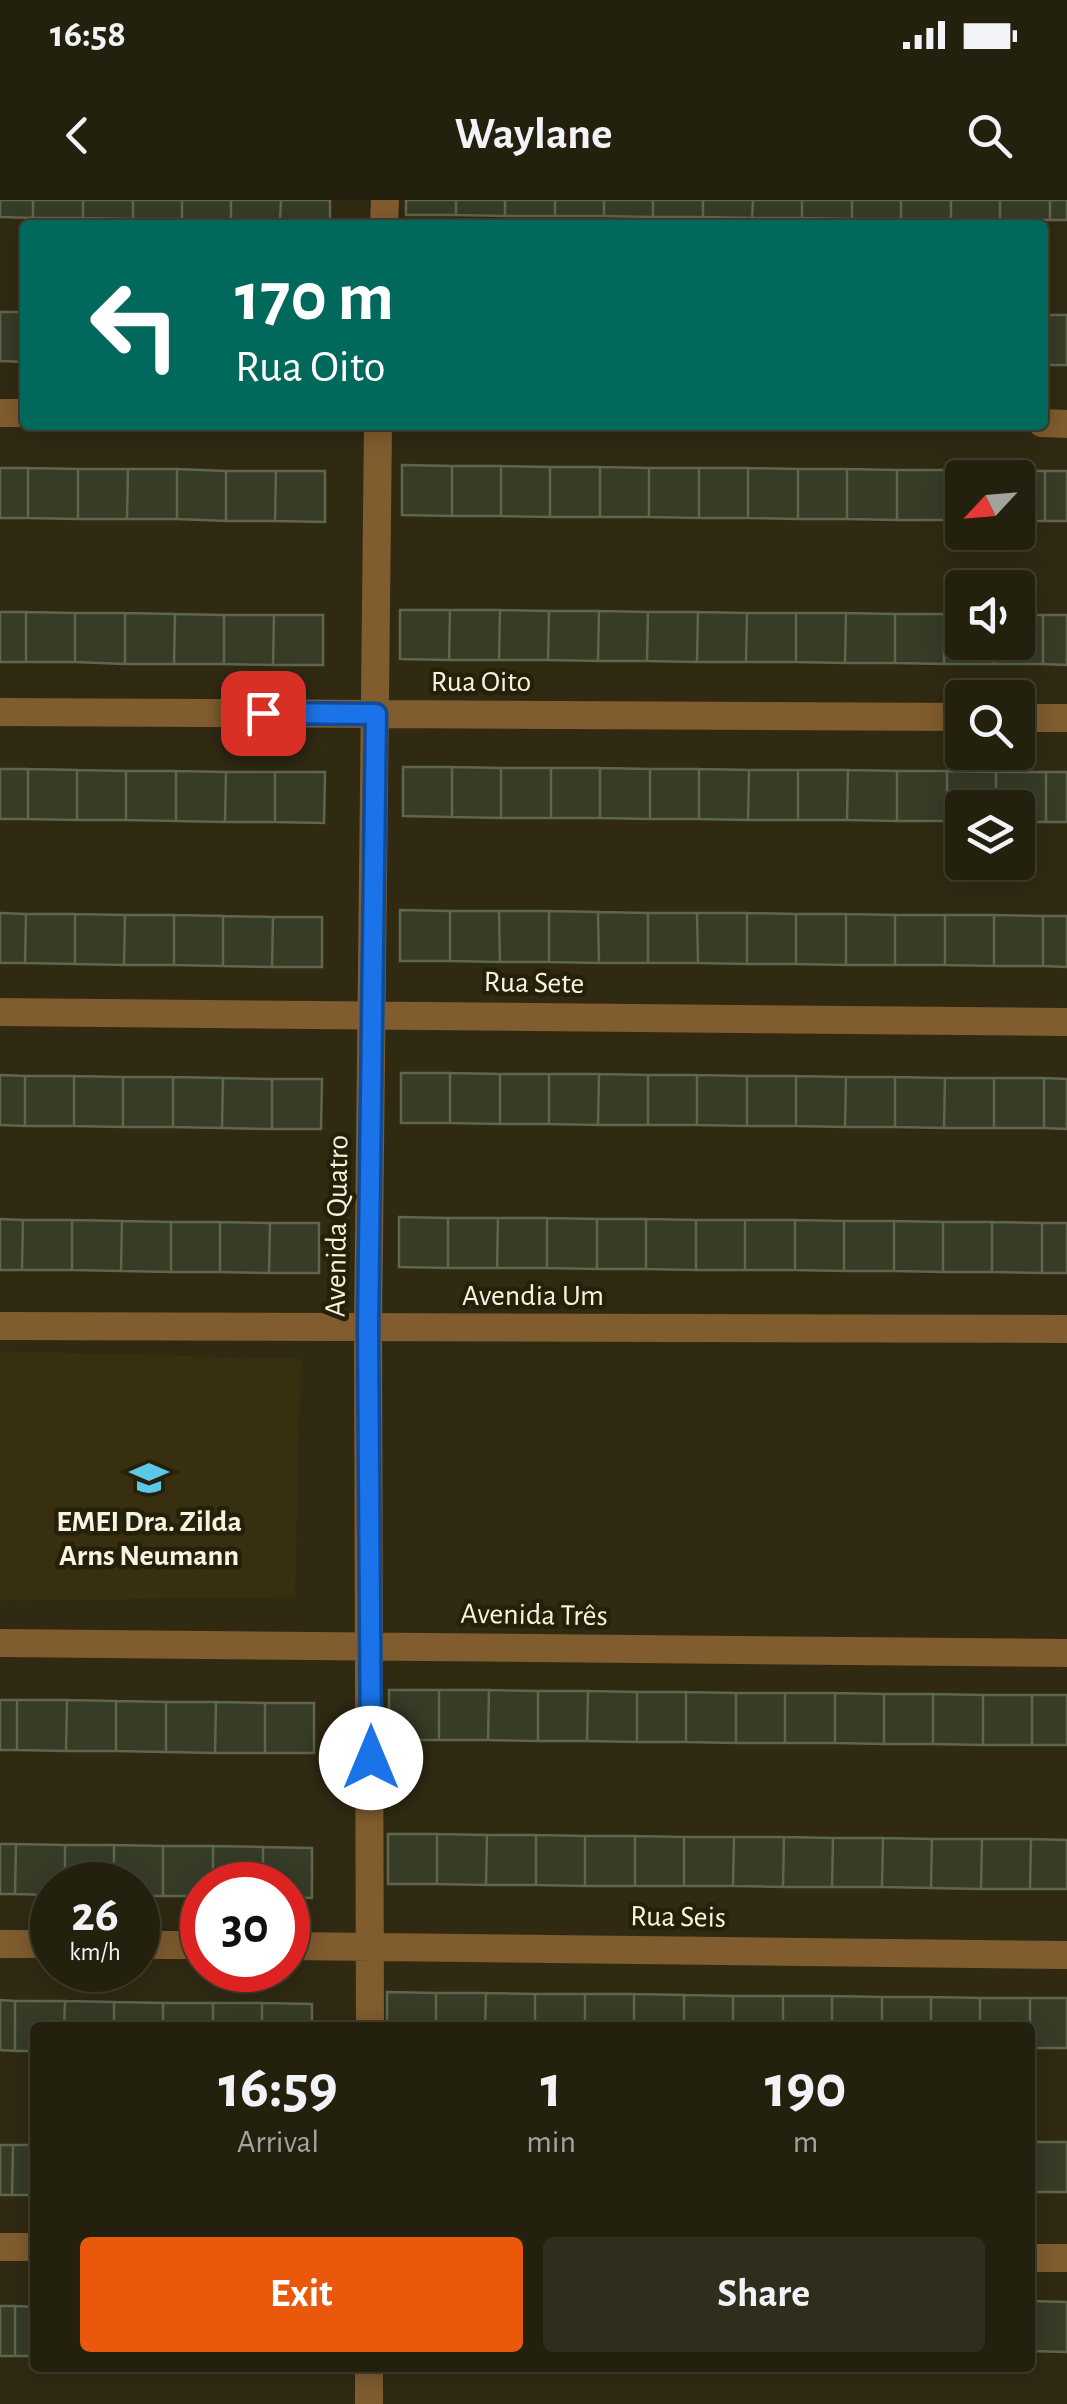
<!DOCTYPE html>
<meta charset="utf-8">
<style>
:root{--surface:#24200e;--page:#302d1c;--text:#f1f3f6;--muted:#a3a39e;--line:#413e2e;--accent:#ea580c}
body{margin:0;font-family:"Alegreya Sans",sans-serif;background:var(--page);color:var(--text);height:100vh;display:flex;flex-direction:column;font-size:38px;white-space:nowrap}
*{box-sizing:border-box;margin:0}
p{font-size:32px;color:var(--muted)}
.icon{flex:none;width:55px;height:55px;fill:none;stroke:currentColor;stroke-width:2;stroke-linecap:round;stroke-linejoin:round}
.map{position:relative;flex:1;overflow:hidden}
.drawer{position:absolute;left:30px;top:1822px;width:1005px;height:350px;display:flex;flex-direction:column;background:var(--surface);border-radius:10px;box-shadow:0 5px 25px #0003,0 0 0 2px var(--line)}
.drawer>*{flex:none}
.top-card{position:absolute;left:20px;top:20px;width:1028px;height:210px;border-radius:10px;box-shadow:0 5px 25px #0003,0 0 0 2px var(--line);background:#00695c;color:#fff;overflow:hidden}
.needle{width:65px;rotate:244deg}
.controls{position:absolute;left:945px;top:260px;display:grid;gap:20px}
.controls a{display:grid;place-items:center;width:90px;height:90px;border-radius:10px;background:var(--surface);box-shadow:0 5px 25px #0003,0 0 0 2px var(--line);font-size:50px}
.speed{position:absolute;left:30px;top:1662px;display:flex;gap:20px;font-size:50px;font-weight:700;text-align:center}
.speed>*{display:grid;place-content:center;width:130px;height:130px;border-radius:50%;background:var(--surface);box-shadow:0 5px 25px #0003,0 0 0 2px var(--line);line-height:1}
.speed small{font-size:25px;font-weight:400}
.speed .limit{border:15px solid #d22;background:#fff;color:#111}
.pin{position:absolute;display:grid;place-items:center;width:85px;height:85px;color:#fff;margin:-42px;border-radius:20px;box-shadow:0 5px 15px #0006}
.me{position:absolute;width:110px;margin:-55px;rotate:0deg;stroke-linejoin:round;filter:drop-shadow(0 0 8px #0008)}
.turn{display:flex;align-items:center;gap:35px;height:210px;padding:0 50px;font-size:45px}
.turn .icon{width:130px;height:130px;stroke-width:2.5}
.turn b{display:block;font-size:70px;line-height:85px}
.eta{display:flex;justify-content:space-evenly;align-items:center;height:170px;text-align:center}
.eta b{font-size:60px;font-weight:600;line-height:70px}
.primary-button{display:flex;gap:20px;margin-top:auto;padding:20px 50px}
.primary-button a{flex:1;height:115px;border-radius:10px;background:var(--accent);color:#fff;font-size:40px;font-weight:600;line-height:115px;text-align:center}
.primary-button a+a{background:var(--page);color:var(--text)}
.status{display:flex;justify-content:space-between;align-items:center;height:70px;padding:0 50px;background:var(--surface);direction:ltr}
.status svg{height:28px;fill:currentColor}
header{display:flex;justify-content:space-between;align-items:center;height:130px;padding:0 50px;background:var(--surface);font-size:45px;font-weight:600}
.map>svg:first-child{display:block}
</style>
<div class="status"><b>16:58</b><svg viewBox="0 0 49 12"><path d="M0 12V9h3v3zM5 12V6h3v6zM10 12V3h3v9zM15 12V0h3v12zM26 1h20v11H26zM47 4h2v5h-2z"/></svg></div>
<header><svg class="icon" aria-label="back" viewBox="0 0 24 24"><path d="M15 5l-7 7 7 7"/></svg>Waylane<svg class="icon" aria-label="search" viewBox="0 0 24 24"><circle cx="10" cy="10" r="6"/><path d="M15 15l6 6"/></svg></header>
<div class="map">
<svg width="1067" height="2204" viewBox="0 0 1067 2204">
<rect width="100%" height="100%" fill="#302a13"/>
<path fill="#372f10" d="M 0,1151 L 301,1159 L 295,1397 L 0,1401 Z"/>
<path fill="#363c26" stroke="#5f664d" stroke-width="2.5" d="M 0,0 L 33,0 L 33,18 L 0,17 Z
M 33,0 L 83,0 L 83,18 L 33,18 Z
M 83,0 L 133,0 L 133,19 L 83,18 Z
M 133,0 L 182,0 L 182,19 L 133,19 Z
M 182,0 L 231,0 L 231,20 L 182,19 Z
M 231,0 L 281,0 L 280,20 L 231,20 Z
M 281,0 L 330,0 L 330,21 L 280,20 Z
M 406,0 L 456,0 L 456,15 L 406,15 Z
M 456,0 L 505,0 L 505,16 L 456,15 Z
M 505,0 L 555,0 L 555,16 L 505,16 Z
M 555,0 L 604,0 L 604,16 L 555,16 Z
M 604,0 L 653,0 L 653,17 L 604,16 Z
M 653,0 L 703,0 L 703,17 L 653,17 Z
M 703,0 L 753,0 L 752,18 L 703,17 Z
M 753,0 L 802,0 L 802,18 L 752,18 Z
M 802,0 L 852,0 L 852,19 L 802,18 Z
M 852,0 L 901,0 L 901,19 L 852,19 Z
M 901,0 L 951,0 L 951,19 L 901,19 Z
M 951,0 L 1000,0 L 1000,20 L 951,19 Z
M 1000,0 L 1050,0 L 1050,20 L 1000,20 Z
M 1050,0 L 1067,0 L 1067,20 L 1050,20 Z
M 0,112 L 25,112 L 25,162 L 0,161 Z
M 1042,115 L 1048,115 L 1047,165 L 1042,165 Z
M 1048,115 L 1067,115 L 1067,165 L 1047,165 Z
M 402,265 L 452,266 L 452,316 L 402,315 Z
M 452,266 L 501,266 L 501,316 L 452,316 Z
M 501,266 L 550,267 L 550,317 L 501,316 Z
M 550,267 L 600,267 L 600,317 L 550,317 Z
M 600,267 L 649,268 L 649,317 L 600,317 Z
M 0,268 L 28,268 L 28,318 L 0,318 Z
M 28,268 L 78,269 L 78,319 L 28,318 Z
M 649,268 L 699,268 L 699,318 L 649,317 Z
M 699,268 L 748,268 L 748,318 L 699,318 Z
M 748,268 L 798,269 L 798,319 L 748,318 Z
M 78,269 L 128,269 L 127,319 L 78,319 Z
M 128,269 L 177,269 L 177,319 L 127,319 Z
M 177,269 L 226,271 L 226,321 L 177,319 Z
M 798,269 L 847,269 L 847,319 L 798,319 Z
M 847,269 L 897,270 L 897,320 L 847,319 Z
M 897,270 L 947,270 L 946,320 L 897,320 Z
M 947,270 L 996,270 L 996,278 L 962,278 L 962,320 L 946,320 Z
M 996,270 L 1045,271 L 1045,321 L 1018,321 L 1018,278 L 996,278 Z
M 226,271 L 276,271 L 275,321 L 226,321 Z
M 276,271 L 325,271 L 325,322 L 275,321 Z
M 1045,271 L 1067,271 L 1067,321 L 1045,321 Z
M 400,410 L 450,410 L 449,460 L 400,459 Z
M 450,410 L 500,410 L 499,460 L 449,460 Z
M 500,410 L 549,411 L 548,460 L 499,460 Z
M 549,411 L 599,411 L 598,461 L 548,460 Z
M 599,411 L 648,412 L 647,461 L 598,461 Z
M 0,412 L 26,412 L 26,462 L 0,462 Z
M 26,412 L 75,413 L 75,462 L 26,462 Z
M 648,412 L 698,412 L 697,462 L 647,461 Z
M 698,412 L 747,413 L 746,462 L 697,462 Z
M 75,413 L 125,413 L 125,464 L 75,462 Z
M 125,413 L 175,414 L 174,464 L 125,464 Z
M 747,413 L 796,413 L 796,462 L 746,462 Z
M 796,413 L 846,413 L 845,463 L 796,462 Z
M 846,413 L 895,414 L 895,463 L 845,463 Z
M 175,414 L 224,415 L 224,464 L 174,464 Z
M 895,414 L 944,414 L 944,464 L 895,463 Z
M 944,414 L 962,414 L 962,442 L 994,442 L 994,464 L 944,464 Z
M 224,415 L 274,415 L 273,465 L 224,464 Z
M 274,415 L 323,415 L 323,465 L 273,465 Z
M 1018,415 L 1043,415 L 1043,464 L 994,464 L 994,442 L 1018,442 Z
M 1043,415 L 1067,415 L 1067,465 L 1043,464 Z
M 403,567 L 452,567 L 452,617 L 403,616 Z
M 452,567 L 501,568 L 501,618 L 452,617 Z
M 501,568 L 551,568 L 551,618 L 501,618 Z
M 551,568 L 600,568 L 600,618 L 551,618 Z
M 600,568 L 650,569 L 650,619 L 600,618 Z
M 0,569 L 28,569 L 28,619 L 0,619 Z
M 28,569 L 77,570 L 77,620 L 28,619 Z
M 650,569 L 699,569 L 699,619 L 650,619 Z
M 699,569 L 749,570 L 748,620 L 699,619 Z
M 77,570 L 126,571 L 126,620 L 77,620 Z
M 749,570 L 798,570 L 798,620 L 748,620 Z
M 798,570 L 848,570 L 847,620 L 798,620 Z
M 848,570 L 897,571 L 897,621 L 847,620 Z
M 126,571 L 176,571 L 176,621 L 126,620 Z
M 176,571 L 226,572 L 225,622 L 176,621 Z
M 897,571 L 947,571 L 947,621 L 897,621 Z
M 947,571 L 996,572 L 996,608 L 962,608 L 962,621 L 947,621 Z
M 226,572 L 275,572 L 275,622 L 225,622 Z
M 275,572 L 325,572 L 324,623 L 275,622 Z
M 996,572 L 1046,572 L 1046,622 L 1018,622 L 1018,608 L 996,608 Z
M 1046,572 L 1067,572 L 1067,622 L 1046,622 Z
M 400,710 L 450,711 L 450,761 L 400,761 Z
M 450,711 L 499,711 L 500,762 L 450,761 Z
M 499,711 L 549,711 L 549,762 L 500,762 Z
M 549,711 L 598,712 L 599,763 L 549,762 Z
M 598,712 L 648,713 L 648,763 L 599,763 Z
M 0,713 L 26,714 L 25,763 L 0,763 Z
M 648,713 L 697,713 L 698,763 L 648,763 Z
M 697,713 L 747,713 L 747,764 L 698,763 Z
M 747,713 L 796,714 L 796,764 L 747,764 Z
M 26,714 L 75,714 L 75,764 L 25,763 Z
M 75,714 L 125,715 L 124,765 L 75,764 Z
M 796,714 L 846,714 L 846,765 L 796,764 Z
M 846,714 L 895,715 L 895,765 L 846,765 Z
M 125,715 L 174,715 L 174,765 L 124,765 Z
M 174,715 L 223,716 L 223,766 L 174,765 Z
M 895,715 L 945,715 L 945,765 L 895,765 Z
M 945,715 L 994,715 L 994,766 L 945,765 Z
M 994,715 L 1043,716 L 1043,766 L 994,766 Z
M 223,716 L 273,717 L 272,767 L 223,766 Z
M 1043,716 L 1067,716 L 1067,767 L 1043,766 Z
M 273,717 L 322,717 L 322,767 L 272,767 Z
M 401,873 L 450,873 L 450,923 L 401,923 Z
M 450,873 L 500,874 L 500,924 L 450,923 Z
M 500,874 L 549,874 L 549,924 L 500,924 Z
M 549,874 L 599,874 L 598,925 L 549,924 Z
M 599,874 L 648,875 L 648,925 L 598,925 Z
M 0,875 L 25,876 L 25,926 L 0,925 Z
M 648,875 L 697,875 L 697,925 L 648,925 Z
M 697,875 L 747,876 L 747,926 L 697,925 Z
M 25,876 L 74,876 L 74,926 L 25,926 Z
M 74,876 L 123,877 L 123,927 L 74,926 Z
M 747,876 L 796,876 L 796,926 L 747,926 Z
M 796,876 L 846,877 L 845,927 L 796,926 Z
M 123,877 L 173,877 L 173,927 L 123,927 Z
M 173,877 L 223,878 L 222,928 L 173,927 Z
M 846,877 L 895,877 L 895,927 L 845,927 Z
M 895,877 L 945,878 L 944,928 L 895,927 Z
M 223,878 L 272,879 L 272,929 L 222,928 Z
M 945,878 L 994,878 L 994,928 L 944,928 Z
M 994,878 L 1044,878 L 1044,928 L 994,928 Z
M 1044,878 L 1067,879 L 1067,929 L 1044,928 Z
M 272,879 L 322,879 L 321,929 L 272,929 Z
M 399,1017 L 448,1018 L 448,1068 L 399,1067 Z
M 448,1018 L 498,1018 L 497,1068 L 448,1068 Z
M 498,1018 L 547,1018 L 547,1068 L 497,1068 Z
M 547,1018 L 597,1019 L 597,1069 L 547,1068 Z
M 0,1019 L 23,1020 L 22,1070 L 0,1070 Z
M 597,1019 L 646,1019 L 646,1069 L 597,1069 Z
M 646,1019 L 696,1020 L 696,1070 L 646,1069 Z
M 23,1020 L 72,1020 L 72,1070 L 22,1070 Z
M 72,1020 L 122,1021 L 121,1071 L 72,1070 Z
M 696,1020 L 745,1020 L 745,1070 L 696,1070 Z
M 745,1020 L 795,1020 L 795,1070 L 745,1070 Z
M 795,1020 L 844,1021 L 844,1071 L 795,1070 Z
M 122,1021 L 171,1022 L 171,1072 L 121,1071 Z
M 844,1021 L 894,1021 L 894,1071 L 844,1071 Z
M 894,1021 L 943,1022 L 943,1072 L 894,1071 Z
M 171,1022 L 220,1022 L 220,1072 L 171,1072 Z
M 220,1022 L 270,1023 L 269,1073 L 220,1072 Z
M 943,1022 L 992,1022 L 992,1072 L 943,1072 Z
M 992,1022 L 1042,1023 L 1042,1073 L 992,1072 Z
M 270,1023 L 319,1023 L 319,1073 L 269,1073 Z
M 1042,1023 L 1067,1023 L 1067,1073 L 1042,1073 Z
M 389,1490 L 439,1490 L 439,1540 L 389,1540 Z
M 439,1490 L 489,1490 L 488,1540 L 439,1540 Z
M 489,1490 L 538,1491 L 538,1541 L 488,1540 Z
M 538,1491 L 588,1491 L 587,1541 L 538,1541 Z
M 588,1491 L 637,1492 L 637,1542 L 587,1541 Z
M 637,1492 L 686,1492 L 686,1542 L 637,1542 Z
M 686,1492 L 736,1493 L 736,1543 L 686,1542 Z
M 736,1493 L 785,1493 L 785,1543 L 736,1543 Z
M 785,1493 L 835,1493 L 835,1543 L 785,1543 Z
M 835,1493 L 884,1494 L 884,1544 L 835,1543 Z
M 884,1494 L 933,1494 L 933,1544 L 884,1544 Z
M 933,1494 L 983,1495 L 983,1545 L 933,1544 Z
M 983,1495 L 1032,1495 L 1032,1545 L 983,1545 Z
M 1032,1495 L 1067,1495 L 1067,1545 L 1032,1545 Z
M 0,1500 L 17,1500 L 17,1550 L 0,1550 Z
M 17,1500 L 67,1500 L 66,1551 L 17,1550 Z
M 67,1500 L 116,1501 L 116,1551 L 66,1551 Z
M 116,1501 L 166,1502 L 166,1552 L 116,1551 Z
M 166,1502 L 216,1502 L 215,1553 L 166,1552 Z
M 216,1502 L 265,1503 L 265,1553 L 215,1553 Z
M 265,1503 L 314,1503 L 314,1553 L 265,1553 Z
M 388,1634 L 437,1634 L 437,1684 L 388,1684 Z
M 437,1634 L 487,1635 L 486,1685 L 437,1684 Z
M 487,1635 L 536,1635 L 536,1685 L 486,1685 Z
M 536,1635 L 585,1636 L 585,1686 L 536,1685 Z
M 585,1636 L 635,1636 L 635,1686 L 585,1686 Z
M 635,1636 L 684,1637 L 684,1686 L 635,1686 Z
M 684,1637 L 734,1637 L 733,1686 L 684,1686 Z
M 734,1637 L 784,1637 L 783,1687 L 733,1686 Z
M 784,1637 L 833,1638 L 832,1687 L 783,1687 Z
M 833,1638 L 883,1638 L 882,1687 L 832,1687 Z
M 883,1638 L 932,1639 L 931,1688 L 882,1687 Z
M 932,1639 L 982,1639 L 981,1689 L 931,1688 Z
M 982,1639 L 1031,1639 L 1030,1689 L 981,1689 Z
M 1031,1639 L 1067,1640 L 1067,1689 L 1030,1689 Z
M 0,1644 L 16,1644 L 15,1694 L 0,1694 Z
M 16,1644 L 65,1645 L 65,1685 L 52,1685 L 52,1695 L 15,1694 Z
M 65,1645 L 114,1645 L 114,1685 L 65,1685 Z
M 114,1645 L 163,1646 L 163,1696 L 138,1696 L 138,1685 L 114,1685 Z
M 163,1646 L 213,1646 L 213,1685 L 202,1685 L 202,1696 L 163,1696 Z
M 213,1646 L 263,1647 L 263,1685 L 213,1685 Z
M 263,1647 L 312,1648 L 312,1698 L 288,1697 L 288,1685 L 263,1685 Z
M 387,1792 L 436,1793 L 436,1828 L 387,1828 Z
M 436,1793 L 486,1793 L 485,1828 L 436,1828 Z
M 486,1793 L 535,1794 L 535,1828 L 485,1828 Z
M 535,1794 L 585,1794 L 585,1828 L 535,1828 Z
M 585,1794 L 634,1794 L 634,1828 L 585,1828 Z
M 634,1794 L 684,1795 L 684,1828 L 634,1828 Z
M 684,1795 L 733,1796 L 733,1828 L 684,1828 Z
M 733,1796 L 783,1796 L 783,1828 L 733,1828 Z
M 783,1796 L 832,1796 L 832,1828 L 783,1828 Z
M 832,1796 L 882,1797 L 882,1828 L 832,1828 Z
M 882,1797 L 931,1797 L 931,1828 L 882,1828 Z
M 931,1797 L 980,1798 L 980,1828 L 931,1828 Z
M 980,1798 L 1030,1798 L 1030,1829 L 980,1828 Z
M 1030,1798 L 1067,1798 L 1067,1848 L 1030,1848 Z
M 0,1800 L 15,1801 L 15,1851 L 0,1850 Z
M 15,1801 L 65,1801 L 64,1828 L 35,1828 L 35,1851 L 15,1851 Z
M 65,1801 L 114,1802 L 114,1828 L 64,1828 Z
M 114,1802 L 163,1803 L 163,1828 L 114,1828 Z
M 163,1803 L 213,1803 L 213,1828 L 163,1828 Z
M 213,1803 L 262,1803 L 262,1828 L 213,1828 Z
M 262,1803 L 312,1804 L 312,1828 L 262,1828 Z
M 1030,1942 L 1067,1942 L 1067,1992 L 1030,1992 Z
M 0,1945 L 13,1945 L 12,1995 L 0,1995 Z
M 13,1945 L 35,1945 L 35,1995 L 12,1995 Z
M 1032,2101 L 1067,2102 L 1067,2152 L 1032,2151 Z
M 0,2106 L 15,2106 L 15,2156 L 0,2156 Z
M 15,2106 L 35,2107 L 35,2156 L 15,2156 Z"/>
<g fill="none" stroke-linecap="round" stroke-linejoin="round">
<path stroke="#805c2f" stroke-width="28" d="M 384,25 L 385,0
M 0,213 L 25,213
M 1042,223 L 1067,224
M 0,512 L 962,517
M 1018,518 L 1067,518
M 0,812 L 1067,822
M 0,1126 L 1067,1129
M 0,1443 L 1067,1453
M 0,1744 L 52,1744
M 138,1745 L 202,1745
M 288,1746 L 1067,1755
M 370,1828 L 368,1129 L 378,225
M 0,2047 L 35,2047
M 1030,2058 L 1067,2058
M 369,2204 L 369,2168"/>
</g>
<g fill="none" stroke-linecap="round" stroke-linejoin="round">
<g stroke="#114b97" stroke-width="25">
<path id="route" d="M 263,513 L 376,514 L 368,1129 L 371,1558"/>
</g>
<use href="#route" stroke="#1a73e8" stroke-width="18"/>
</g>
<defs>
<g id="school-bare" transform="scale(3)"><path d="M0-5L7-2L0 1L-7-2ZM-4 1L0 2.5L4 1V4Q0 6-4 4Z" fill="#5bc8e7" stroke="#262009" stroke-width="2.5" paint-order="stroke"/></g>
</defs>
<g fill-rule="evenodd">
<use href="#school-bare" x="149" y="1278"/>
</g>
<g text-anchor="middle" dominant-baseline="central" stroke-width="9" stroke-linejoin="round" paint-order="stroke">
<g font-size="30" fill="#f6f3e4" stroke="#262009">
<text x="481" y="482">Rua Oito</text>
<text transform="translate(534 783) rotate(1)">Rua Sete</text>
<text transform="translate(337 1026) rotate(-89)">Avenida Quatro</text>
<text x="533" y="1096">Avendia Um</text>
<text transform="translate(534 1415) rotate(1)">Avenida Três</text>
<text transform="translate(678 1717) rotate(1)">Rua Seis</text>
</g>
<g font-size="30" font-weight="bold" fill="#f6f3e4" stroke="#262009">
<text x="149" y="1322">EMEI Dra. Zilda<tspan x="149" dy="34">Arns Neumann</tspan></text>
</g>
</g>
</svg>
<div class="controls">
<a><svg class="needle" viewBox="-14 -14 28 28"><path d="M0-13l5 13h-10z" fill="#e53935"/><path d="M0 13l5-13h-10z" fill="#a3a39e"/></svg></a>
<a><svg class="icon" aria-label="sound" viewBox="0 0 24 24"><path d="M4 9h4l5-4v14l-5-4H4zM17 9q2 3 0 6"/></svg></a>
<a><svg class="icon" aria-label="search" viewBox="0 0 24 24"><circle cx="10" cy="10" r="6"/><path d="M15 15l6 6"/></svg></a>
<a><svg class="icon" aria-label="layers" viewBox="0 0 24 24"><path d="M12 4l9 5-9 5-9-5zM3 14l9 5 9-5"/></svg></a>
</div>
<div class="speed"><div>26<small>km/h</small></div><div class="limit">30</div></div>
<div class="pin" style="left:263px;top:513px;background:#d93025"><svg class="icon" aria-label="arrive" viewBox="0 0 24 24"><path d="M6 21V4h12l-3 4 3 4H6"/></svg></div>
<svg class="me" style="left:371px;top:1558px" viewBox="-20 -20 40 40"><circle r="19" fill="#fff"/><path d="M0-13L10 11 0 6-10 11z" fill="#1a73e8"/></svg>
<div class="top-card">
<div class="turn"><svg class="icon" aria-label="left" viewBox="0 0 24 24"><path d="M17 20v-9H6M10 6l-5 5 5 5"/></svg><div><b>170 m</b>Rua Oito</div></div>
</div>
<section class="drawer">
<div class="eta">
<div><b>16:59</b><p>Arrival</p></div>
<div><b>1</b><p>min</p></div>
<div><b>190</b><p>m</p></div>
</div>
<div class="primary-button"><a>Exit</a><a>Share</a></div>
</section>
</div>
